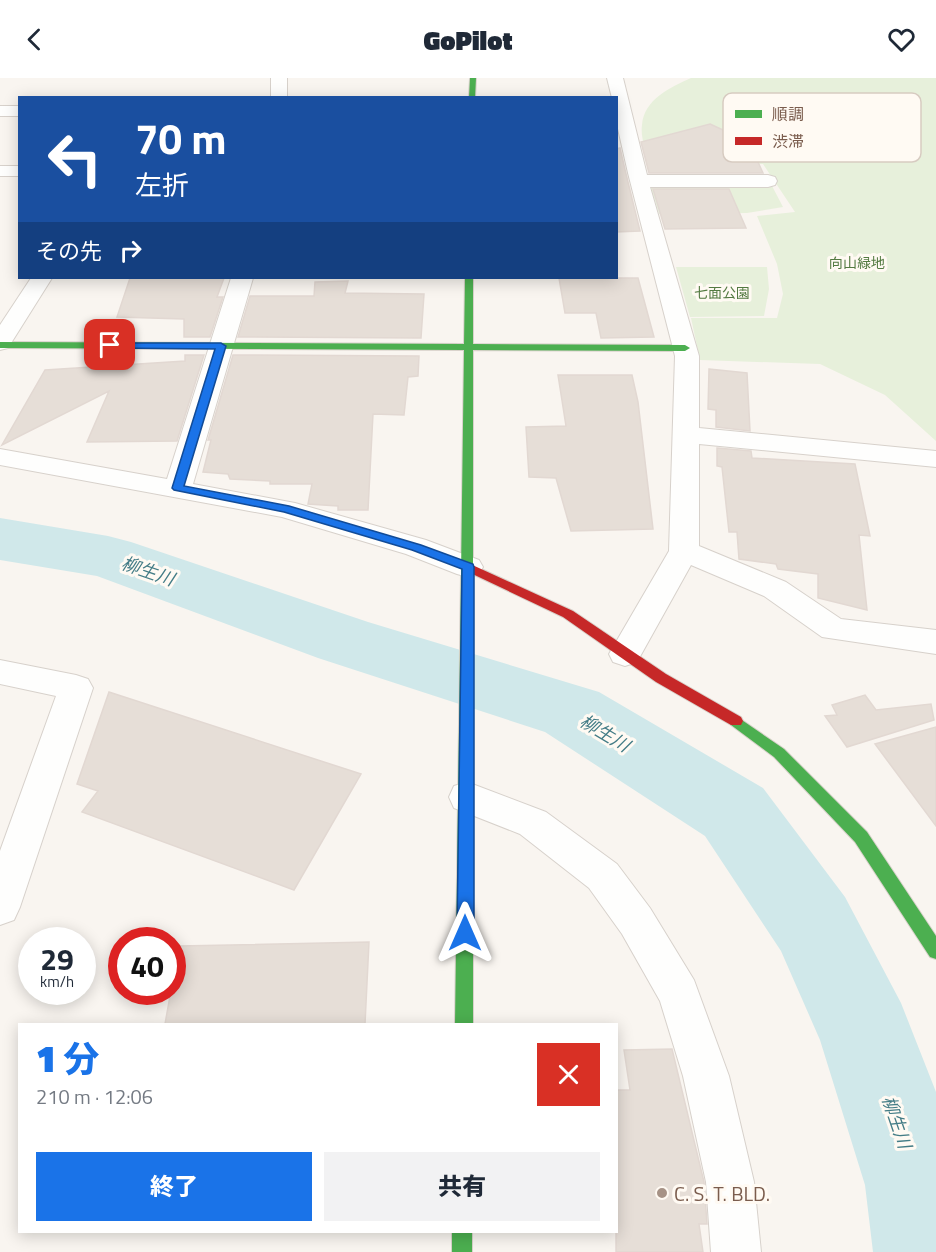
<!DOCTYPE html>
<html lang="ja">
<meta charset="utf-8">
<style>
:root{--surface:#fff;--page:#f2f2f3;--text:#1f2937;--muted:#747a83;--accent:#1a73e8}
body{margin:0;font-family:"Titillium Web","Noto Sans JP",sans-serif;background:var(--page);color:var(--text);height:100vh;display:flex;flex-direction:column;font-size:22px;white-space:nowrap}
*{box-sizing:border-box;margin:0}
p{font-size:20px;color:var(--muted)}
.icon{flex:none;width:33px;height:33px;fill:none;stroke:currentColor;stroke-width:2;stroke-linecap:round;stroke-linejoin:round}
.map{position:relative;flex:1;overflow:hidden}
.details{position:absolute;left:18px;top:945px;width:600px;height:210px;display:flex;flex-direction:column;background:var(--surface);border-radius:0px;box-shadow:0 3px 15px #0003}
.details>*{flex:none}
.guide{position:absolute;left:18px;top:18px;width:600px;height:183px;border-radius:0px;box-shadow:0 3px 15px #0003;background:#1a4fa0;color:#fff;overflow:hidden}
.speed{position:absolute;left:18px;top:849px;display:flex;gap:12px;font-size:30px;font-weight:700;text-align:center}
.speed>*{display:grid;place-content:center;width:78px;height:78px;border-radius:50%;background:var(--surface);box-shadow:0 3px 15px #0003;line-height:1}
.speed small{font-size:15px;font-weight:400}
.speed .limit{border:9px solid #d22;background:#fff;color:#111}
.pin{position:absolute;display:grid;place-items:center;width:51px;height:51px;color:#fff;margin:-26px;border-radius:12px;box-shadow:0 3px 9px #0006}
.me{position:absolute;width:66px;margin:-33px;rotate:0deg;stroke-linejoin:round;filter:drop-shadow(0 0 4px #0008)}
.turn{display:flex;align-items:center;gap:21px;height:126px;padding:0 18px;font-size:27px}
.turn .icon{width:78px;height:78px;stroke-width:2.5}
.turn b{display:block;font-size:42px;line-height:51px}
.then{display:flex;align-items:center;height:57px;padding:0 18px;background:#0003;gap:12px;font-size:22px}
.round{display:grid;place-items:center;flex:none;width:63px;height:63px;border-radius:0px;background:var(--page)}
.head{display:flex;align-items:center;justify-content:space-between;height:102px;padding:0 18px}
h1{font-size:36px;font-weight:800;line-height:45px;color:var(--accent)}
.action{display:flex;gap:12px;margin-top:auto;padding:12px 18px}
.action a{flex:1;height:69px;border-radius:0px;background:var(--accent);color:#fff;font-size:24px;font-weight:800;line-height:69px;text-align:center}
.action a+a{background:var(--page);color:var(--text)}
header{display:flex;justify-content:space-between;align-items:center;height:78px;padding:0 18px;background:var(--surface);font-size:27px;font-weight:800}
.map>svg:first-child{display:block}
</style>
<header><svg class="icon" aria-label="back" viewBox="0 0 24 24"><path d="M15 5l-7 7 7 7"/></svg>GoPilot<svg class="icon" aria-label="heart" viewBox="0 0 24 24"><path d="M12 20l-8-8c-3-5 5-10 8-4 3-6 11-1 8 4z"/></svg></header>
<div class="map">
<svg width="936" height="1174" viewBox="0 0 936 1174">
<rect width="100%" height="100%" fill="#f9f5f0"/>
<path fill="#e7f0db" d="M 691,0 L 936,0 L 936,363 L 885,317 L 820,286 L 700,282 L 691,240 L 777,240 L 783,216 L 777,186 L 757,138 L 795,134 L 763,86 L 649,89 C 647,76 640,59 642,47 C 644,21 671,9 691,0 Z
M 771,106 L 783,129 L 747,135 L 659,136 L 650,107 Z
M 676,189 L 767,189 L 769,211 L 764,238 L 690,239 Z"/>
<g fill="none" stroke-linecap="round" stroke-linejoin="round">
<path fill="#d0e8ea" fill-rule="evenodd" d="M 0,440 L 108,458 L 131,464 L 368,544 L 599,614 L 763,710 L 845,819 L 901,925 L 936,1014 L 936,1174 L 873,1174 L 865,1107 L 820,962 L 781,873 L 705,758 L 545,654 L 318,580 L 97,498 L 0,482 Z"/>
</g>
<path fill="#e6ded7" stroke="#e2d8d2" stroke-width="1.5" d="M 710,46 L 749,64 L 763,95 L 649,95 L 641,64 Z
M 620,70 L 626,96 L 640,153 L 616,154 L 616,71 Z
M 653,111 L 729,111 L 746,150 L 665,151 Z
M 130,200 L 224,200 L 217,219 L 223,219 L 210,259 L 184,259 L 184,241 L 117,239 Z
M 559,200 L 638,200 L 654,259 L 601,260 L 596,235 L 565,235 Z
M 348,203 L 345,215 L 424,216 L 421,260 L 238,259 L 250,218 L 314,218 L 315,204 Z
M 185,277 L 204,277 L 177,363 L 87,364 L 109,313 L 2,367 L 45,292 L 185,283 Z
M 233,277 L 419,278 L 418,298 L 408,299 L 404,337 L 373,336 L 368,432 L 338,432 L 338,428 L 308,426 L 312,406 L 270,406 L 270,403 L 230,401 L 228,396 L 203,394 L 211,362 L 208,362 Z
M 709,291 L 747,295 L 750,353 L 716,349 L 716,332 L 708,331 Z
M 558,297 L 632,297 L 638,324 L 653,451 L 571,453 L 556,400 L 529,399 L 526,349 L 566,348 Z
M 717,370 L 751,373 L 752,380 L 855,386 L 870,458 L 859,457 L 867,532 L 818,520 L 818,496 L 778,491 L 776,486 L 739,481 L 737,454 L 729,454 L 722,389 L 717,388 Z
M 109,614 L 361,696 L 294,812 L 82,734 L 98,713 L 77,706 Z
M 865,617 L 876,632 L 931,626 L 934,642 L 847,669 L 825,638 L 837,637 L 832,627 Z
M 936,649 L 936,748 L 875,666 Z
M 369,864 L 365,946 L 165,946 L 179,868 Z
M 672,971 L 704,1104 L 707,1146 L 699,1146 L 703,1174 L 616,1174 L 616,1012 L 630,1012 L 624,972 Z"/>
<g fill="none" stroke-linecap="round" stroke-linejoin="round">
<g stroke="#d7d1cb" stroke-width="2">
<path id="street" d="M 271,0 L 287,0 L 287,20 L 271,20 Z
M 607,0 L 623,0 L 647,97 L 768,97 L 775,99 L 777,103 L 775,107 L 768,109 L 650,109 L 699,278 L 699,350 L 936,373 L 936,389 L 699,366 L 699,468 L 786,504 L 841,541 L 936,552 L 936,576 L 822,559 L 764,518 L 691,487 L 637,584 L 625,588 L 613,584 L 609,576 L 669,473 L 675,278 L 628,95 L 616,42 L 616,20 L 612,20 Z
M 0,28 L 20,28 L 20,38 L 0,38 Z
M 0,88 L 20,88 L 20,98 L 0,98 Z
M 31,200 L 52,200 L 8,270 L 0,272 L 0,247 Z
M 231,200 L 253,200 L 193,406 L 295,425 L 426,462 L 479,482 L 483,489 L 479,496 L 468,499 L 457,496 L 406,476 L 282,439 L 0,387 L 0,371 L 167,401 Z
M 0,582 L 76,597 L 88,601 L 93,610 L 20,829 L 14,842 L 0,847 L 0,773 L 56,618 L 0,606 Z
M 467,704 L 546,734 L 617,786 L 650,830 L 694,902 L 729,998 L 754,1104 L 761,1174 L 711,1174 L 706,1104 L 683,998 L 660,923 L 622,856 L 589,810 L 520,756 L 454,730 L 449,719 L 454,708 Z"/>
</g>
<g stroke="#d9d2cb" stroke-width="2">
<path id="fast" d="M 470,0 L 476,0 L 475,20 L 469,20 Z
M 465,200 L 473,200 L 473,266 L 685,267 L 690,270 L 685,273 L 473,272 L 473,946 L 455,946 L 464,272 L 0,270 L 0,264 L 464,266 Z
M 736,638 L 784,671 L 867,754 L 936,858 L 936,881 L 930,879 L 855,764 L 774,679 L 731,647 L 729,643 L 731,639 Z
M 452,1154 L 472,1154 L 472,1174 L 452,1174 Z"/>
</g>
<g stroke="#d9d2cb" stroke-width="2">
<path id="jam" d="M 468,485 L 573,533 L 666,596 L 741,639 L 743,643 L 741,647 L 731,647 L 656,604 L 563,539 L 464,492 L 462,489 Z"/>
</g>
<use href="#street" fill="#fefefd" fill-rule="evenodd"/>
<use href="#fast" fill="#4caf50" fill-rule="evenodd"/>
<use href="#jam" fill="#c62828" fill-rule="evenodd"/>
</g>
<path fill="#1a73e8" stroke="#114b97" stroke-width="1.5" d="M 107,265 L 221,265 L 226,268 L 184,408 L 289,428 L 421,467 L 473,486 L 474,489 L 474,855 L 471,861 L 465,863 L 459,861 L 457,855 L 462,491 L 412,472 L 284,434 L 174,412 L 172,410 L 215,271 L 110,270 L 107,270 Z"/>
<circle fill="#a69286" stroke="#fffaf3" stroke-width="2" cx="662" cy="1115" r="6"/>
<g text-anchor="middle" dominant-baseline="central" stroke-width="6" stroke-linejoin="round" paint-order="stroke">
<g font-size="14" fill="#537a41" stroke="#fffaf3">
<text x="857" y="184">向山緑地</text>
<text x="722" y="214">七面公園</text>
</g>
<g font-size="18" font-style="italic" fill="#437c86" stroke="#fffaf3">
<text transform="translate(148 493) rotate(19)">柳生川</text>
<text transform="translate(605 655) rotate(31)">柳生川</text>
<text transform="translate(897 1044) rotate(71)">柳生川</text>
</g>
<g font-size="20" fill="#7a5c4d" stroke="#fffaf3" text-anchor="start">
<text x="674" y="1115">C. S. T. BLD.</text>
</g>
</g>
<rect x="723" y="15" width="198" height="69" rx="9" fill="#fffaf3" stroke="#d7cbc1" stroke-width="1.5"/>
<rect x="735" y="32" width="27" height="8" fill="#4caf50"/>
<rect x="735" y="59" width="27" height="8" fill="#c62828"/>
<g font-size="16" fill="#7a5c4d">
<text x="772" y="42">順調</text>
<text x="772" y="69">渋滞</text>
</g>
</svg>
<div class="speed"><div>29<small>km/h</small></div><div class="limit">40</div></div>
<div class="pin" style="left:110px;top:267px;background:#d93025"><svg class="icon" aria-label="arrive" viewBox="0 0 24 24"><path d="M6 21V4h12l-3 4 3 4H6"/></svg></div>
<svg class="me" style="left:465px;top:855px" viewBox="-20 -20 40 40"><path d="M0-17L14 15 0 8-14 15z" fill="#1a73e8" stroke="#fff" stroke-width="4"/></svg>
<div class="guide">
<div class="turn"><svg class="icon" aria-label="left" viewBox="0 0 24 24"><path d="M17 20v-9H6M10 6l-5 5 5 5"/></svg><div><b>70 m</b>左折</div></div>
<div class="then">その先<svg class="icon" aria-label="right" viewBox="0 0 24 24"><path d="M7 20v-9h11M14 6l5 5-5 5"/></svg></div>
</div>
<section class="details">
<div class="head"><div><h1>1 分</h1><p>210 m · 12:06</p></div><a class="round" style="background:#d93025;color:#fff"><svg class="icon" aria-label="close" viewBox="0 0 24 24"><path d="M6 6l12 12M18 6L6 18"/></svg></a></div>
<div class="action"><a>終了</a><a>共有</a></div>
</section>
</div>
